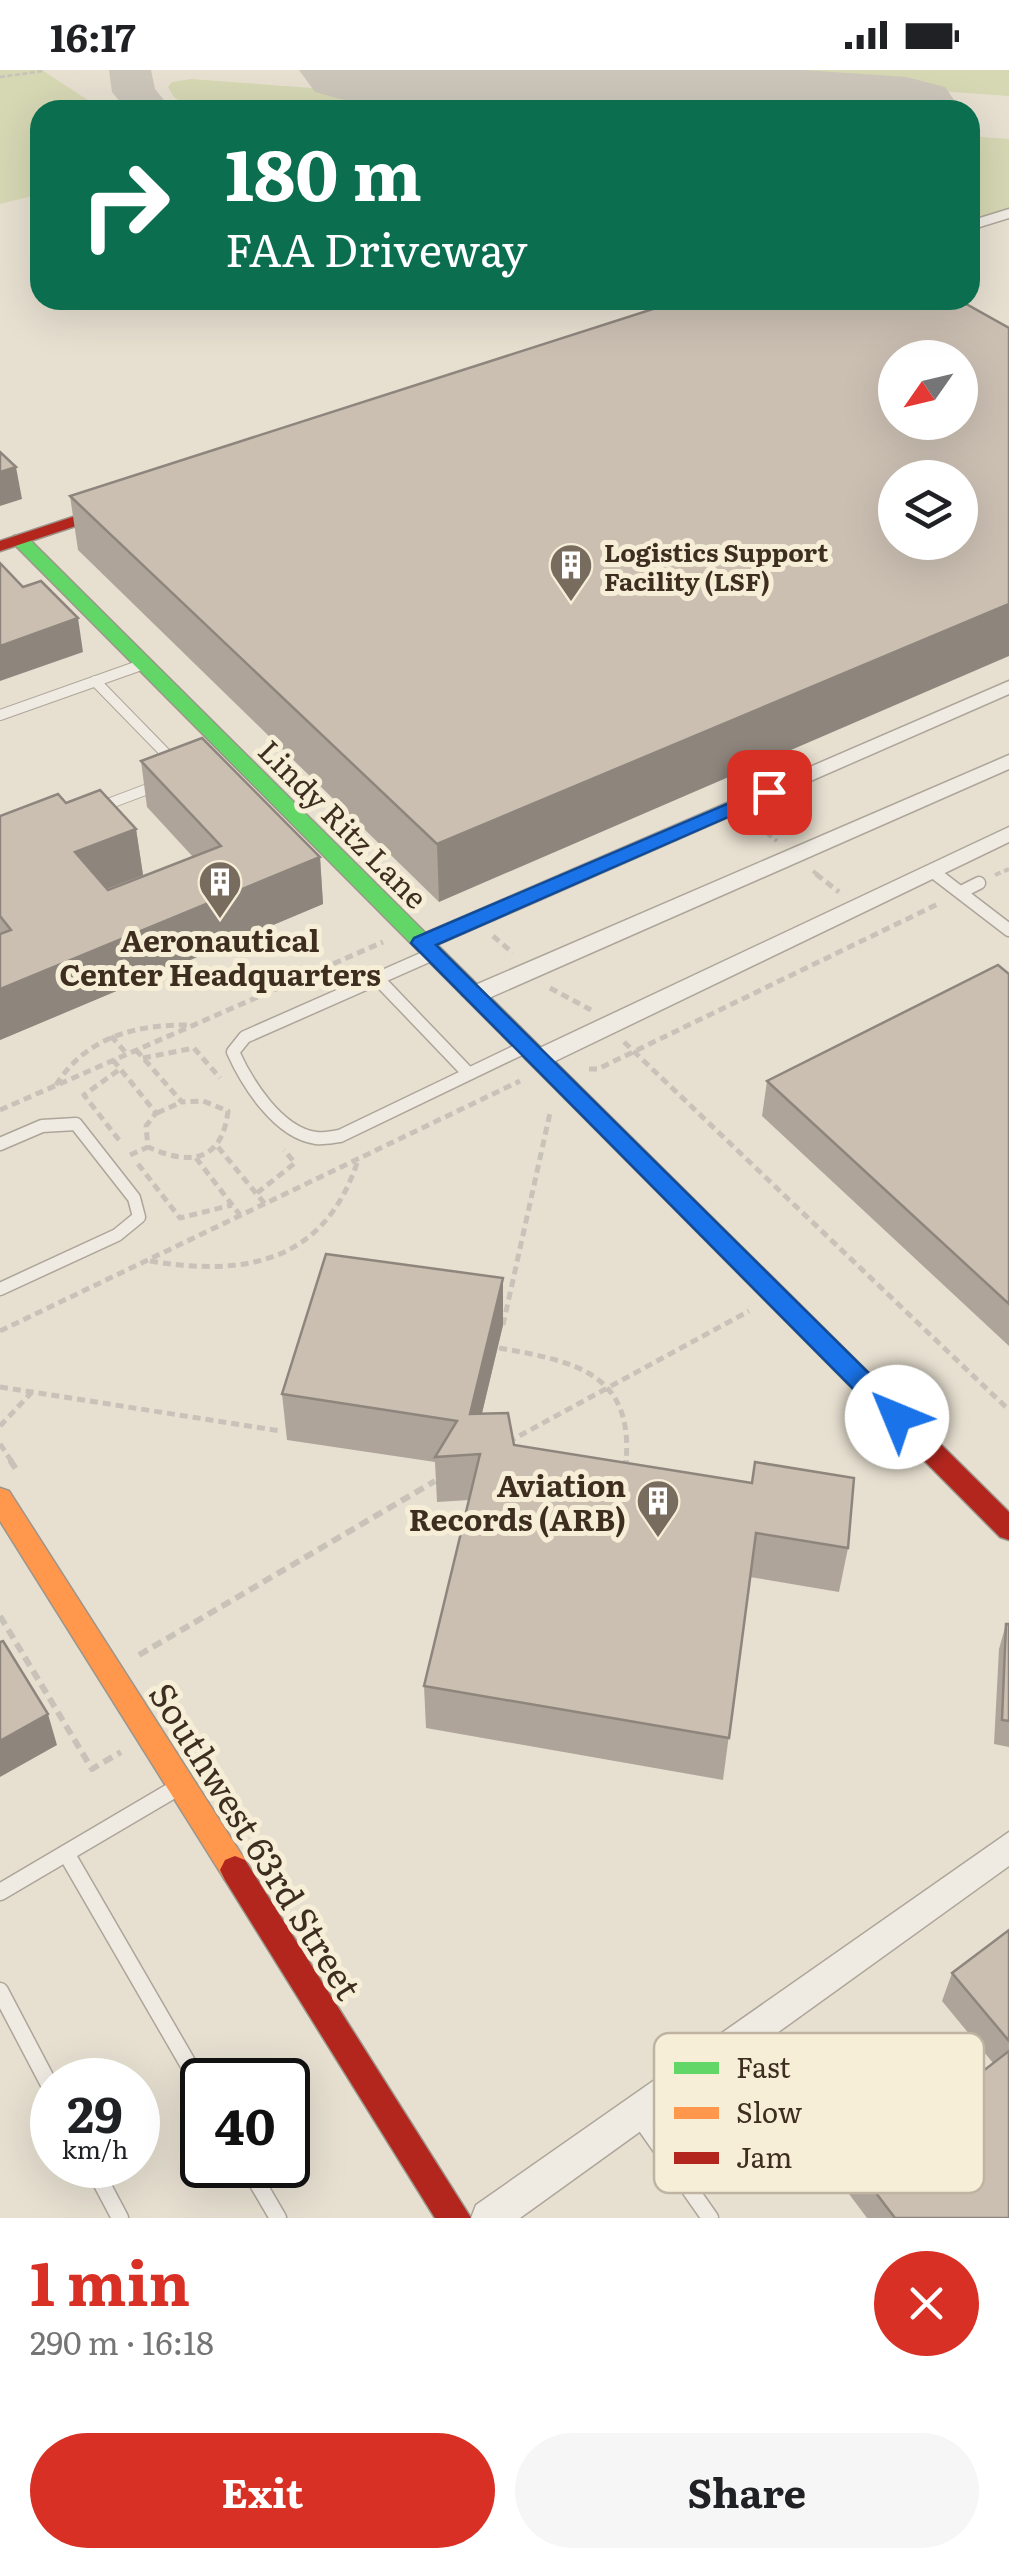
<!DOCTYPE html>
<meta charset="utf-8">
<style>
:root{--surface:#fff;--page:#f6f6f6;--text:#202124;--muted:#757577;--accent:#d93025}
body{margin:0;font-family:Literata,serif;background:var(--page);color:var(--text);height:100vh;display:flex;flex-direction:column;font-size:38px;white-space:nowrap}
*{box-sizing:border-box;margin:0}
p{font-size:32px;color:var(--muted)}
.icon{flex:none;width:55px;height:55px;fill:none;stroke:currentColor;stroke-width:2;stroke-linecap:round;stroke-linejoin:round}
.map{position:relative;height:2148px;overflow:hidden}
.side{display:flex;flex-direction:column;background:var(--surface);flex:1}
.side>*{flex:none}
.top-card{position:absolute;left:30px;top:30px;width:950px;height:210px;border-radius:30px;box-shadow:0 10px 40px #0002;background:#0b6e4f;color:#fff;overflow:hidden}
.needle{width:65px;rotate:236deg}
.fabs{position:absolute;left:878px;top:270px;display:grid;gap:20px}
.fabs a{display:grid;place-items:center;width:100px;height:100px;border-radius:50%;background:var(--surface);box-shadow:0 10px 40px #0002;font-size:50px}
.speed{position:absolute;left:30px;top:1988px;display:flex;gap:20px;font-size:50px;font-weight:700;text-align:center}
.speed>*{display:grid;place-content:center;width:130px;height:130px;border-radius:50%;background:var(--surface);box-shadow:0 10px 40px #0002;line-height:1}
.speed small{font-size:25px;font-weight:400}
.speed .limit{border:5px solid #111;border-radius:15px;background:#fff;color:#111}
.pin{position:absolute;display:grid;place-items:center;width:85px;height:85px;color:#fff;margin:-42px;border-radius:20px;box-shadow:0 5px 15px #0006}
.me{position:absolute;width:110px;margin:-55px;rotate:315deg;stroke-linejoin:round;filter:drop-shadow(0 0 8px #0008)}
.turn{display:flex;align-items:center;gap:35px;height:210px;padding:0 30px;font-size:45px}
.turn .icon{width:130px;height:130px;stroke-width:2.5}
.turn b{display:block;font-size:70px;line-height:85px}
.round{display:grid;place-items:center;flex:none;width:105px;height:105px;border-radius:52px;background:var(--page)}
.headline{display:flex;align-items:center;justify-content:space-between;height:170px;padding:0 30px}
h1{font-size:60px;font-weight:700;line-height:75px;color:var(--accent)}
.primary-button{display:flex;gap:20px;margin-top:auto;padding:20px 30px}
.primary-button a{flex:1;height:115px;border-radius:60px;background:var(--accent);color:#fff;font-size:40px;font-weight:700;line-height:115px;text-align:center}
.primary-button a+a{background:var(--page);color:var(--text)}
.status{display:flex;justify-content:space-between;align-items:center;height:70px;padding:0 50px;background:var(--surface);direction:ltr}
.status svg{height:28px;fill:currentColor}
.map>svg:first-child{display:block}
</style>
<div class="status"><b>16:17</b><svg viewBox="0 0 49 12"><path d="M0 12V9h3v3zM5 12V6h3v6zM10 12V3h3v9zM15 12V0h3v12zM26 1h20v11H26zM47 4h2v5h-2z"/></svg></div>
<div class="map">
<svg width="1009" height="2148" viewBox="0 0 1009 2148">
<rect width="100%" height="100%" fill="#e7e0d1"/>
<path fill="#d6d7b3" d="M 0,0 L 42,0 L 103,40 L 40,40 L 40,124 L 0,134 Z
M 643,0 L 1009,0 L 1009,26 Z
M 191,9 L 610,40 L 193,40 L 174,27 L 168,17 L 172,12 Z
M 970,66 L 1009,69 L 1009,144 L 988,151 L 970,149 Z"/>
<g fill="none" stroke-linecap="round" stroke-linejoin="round">
<path fill="#cbc5ba" fill-rule="evenodd" d="M 109,0 L 151,0 L 155,19 L 172,40 L 127,40 L 112,22 Z"/>
<path fill="#cbc5ba" fill-rule="evenodd" d="M 299,0 L 803,0 L 906,7 L 945,17 L 961,40 L 464,40 L 352,32 L 315,22 Z"/>
<g stroke="#ada599" stroke-width="12">
<path id="lane-far2" d="M 95,611 L 174,692
M 0,645 L 144,594
M 100,737 L 161,714
M 933,801 L 939,806"/>
</g>
<g stroke="#ada599" stroke-width="15">
<path id="lane-far1" d="M 936,804 L 1009,860
M 961,822 L 979,813
M 433,884 L 245,967 L 233,982 C 247,1013 278,1063 316,1068 C 323,1069 332,1067 340,1066 L 525,977
M 378,909 L 469,1004
M 0,1074 L 42,1056 L 76,1054 L 134,1128 L 139,1147 L 117,1165 L 0,1219"/>
</g>
<g stroke="#ada599" stroke-width="19">
<path id="lane" d="M 66,1783 L 202,2018
M 0,1822 L 175,1719
M 0,1921 L 52,2020
M 637,2044 L 710,2148
M 92,2095 L 120,2148
M 247,2095 L 278,2148"/>
</g>
<g stroke="#ada599" stroke-width="3">
<path id="street" d="M 1009,139 L 1009,148 L 970,160 L 970,151 Z
M 1009,611 L 1009,624 L 430,878 L 422,880 L 411,873 L 414,868 Z
M 1009,685 L 1009,699 L 482,931 L 474,933 L 462,925 L 466,919 Z
M 1009,757 L 1009,772 L 547,995 L 538,997 L 526,989 L 529,983 Z
M 1009,1762 L 1009,1796 L 520,2148 L 471,2148 L 476,2135 Z"/>
</g>
<g stroke="#9c958a" stroke-width="3">
<path id="fast" d="M 20,465 L 26,466 L 520,957 L 523,962 L 520,967 L 504,967 L 14,474 L 14,466 Z"/>
</g>
<g stroke="#9c958a" stroke-width="3">
<path id="slow" d="M 0,1418 L 9,1421 L 245,1790 L 250,1800 L 245,1810 L 235,1814 L 225,1810 L 0,1451 Z"/>
</g>
<g stroke="#9c958a" stroke-width="3">
<path id="jam" d="M 118,432 L 126,437 L 124,440 L 0,481 L 0,471 Z
M 512,955 L 520,957 L 1009,1442 L 1009,1470 L 1000,1467 L 504,967 L 501,962 Z
M 235,1786 L 245,1790 L 471,2148 L 435,2148 L 225,1810 L 220,1800 L 225,1790 Z"/>
</g>
<path stroke="#c8c2b9" stroke-width="2.5" stroke-dasharray="5 2.5" stroke-linecap="butt" d="M 0,7 L 43,1"/>
<path stroke="#c8c2b9" stroke-width="4" stroke-dasharray="6 4" stroke-linecap="butt" d="M 759,757 L 777,771
M 813,801 L 819,806
M 995,805 L 1009,799"/>
<path stroke="#c8c2b9" stroke-width="5" stroke-dasharray="8 5" stroke-linecap="butt" d="M 816,804 L 839,822
M 493,866 L 513,883
M 550,918 L 591,940
M 111,966 L 127,984
M 624,972 L 1009,1340
M 143,988 L 194,978 L 220,1008
M 113,990 L 156,1043 L 146,1056 L 148,1077 C 190,1096 222,1092 228,1041 L 203,1031 L 182,1032 L 136,980
M 589,999 L 598,999 L 940,833
M 56,1015 C 87,966 137,954 192,955
M 0,1040 L 383,872
M 157,1043 L 182,1032
M 119,1070 L 84,1025 L 120,999
M 218,1077 L 265,1134
M 130,1085 L 148,1077
M 196,1088 L 240,1145
M 138,1094 L 180,1148 L 232,1135
M 257,1123 L 295,1093 L 284,1080
M 150,1191 C 247,1207 325,1192 358,1090
M 503,1255 L 550,1043
M 0,1261 L 520,1011
M 499,1278 C 573,1291 634,1302 626,1392
M 0,1317 L 281,1361
M 0,1356 L 31,1323
M 508,1372 L 749,1241
M 0,1374 L 12,1392"/>
<path stroke="#c8c2b9" stroke-width="6" stroke-dasharray="10 6" stroke-linecap="butt" d="M 10,1390 L 18,1402
M 626,1395 L 626,1390
M 0,1546 L 92,1699 L 121,1682
M 139,1585 L 435,1411"/>
<use href="#lane-far2" stroke="#efebe3" stroke-width="10"/>
<use href="#lane-far1" stroke="#efebe3" stroke-width="12"/>
<use href="#lane" stroke="#efebe3" stroke-width="16"/>
<use href="#street" fill="#efebe3" fill-rule="evenodd"/>
<use href="#fast" fill="#63d668" fill-rule="evenodd"/>
<use href="#slow" fill="#ff974d" fill-rule="evenodd"/>
<use href="#jam" fill="#b3261e" fill-rule="evenodd"/>
</g>
<path fill="#afa499" d="M 1009,258 L 439,832 L 78,480 L 70,426 Z
M 141,691 L 320,787 L 323,834 L 0,970 L 0,746 L 66,733 L 136,759 L 143,805 L 107,819 L 108,820 L 193,787 L 147,737 Z
M 1009,904 L 1009,1276 L 762,1046 L 767,1011 Z
M 503,1255 L 482,1343 L 514,1375 L 848,1478 L 839,1522 L 750,1507 L 723,1710 L 426,1658 L 424,1616 L 469,1430 L 437,1432 L 435,1392 L 287,1370 L 282,1324 Z
M 1006,1554 L 1009,1554 L 1009,1677 L 994,1674 L 999,1579 Z
M 1009,1860 L 1009,2148 L 867,2148 L 849,2124 L 857,2098 L 993,1993 L 942,1931 L 952,1903 Z"/>
<path fill="#8e867d" d="M 16,397 L 22,429 L 0,436 L 0,402 Z
M 1009,534 L 1009,586 L 439,832 L 437,774 Z
M 78,548 L 83,582 L 0,611 L 0,576 Z
M 136,759 L 143,805 L 83,828 L 75,782 Z
M 320,787 L 323,834 L 0,970 L 0,919 Z
M 503,1208 L 503,1255 L 472,1385 L 470,1344 Z
M 48,1644 L 57,1675 L 0,1707 L 0,1671 Z"/>
<path fill="#cbbfb2" stroke="#8e867d" stroke-width="2.5" fill-rule="evenodd" d="M 681,230 L 959,230 L 1009,258 L 1009,534 L 437,774 L 70,426 ZM 895,288 L 960,288 L 960,352 L 895,352 ZM 895,408 L 960,408 L 960,472 L 895,472 Z
M 0,382 L 16,397 L 0,402 Z
M 0,493 L 23,517 L 41,511 L 78,548 L 0,576 Z
M 202,668 L 320,787 L 0,919 L 0,864 L 11,860 L 0,846 L 0,746 L 58,724 L 66,733 L 100,720 L 136,759 L 75,782 L 108,820 L 221,776 L 141,691 Z
M 998,895 L 1009,904 L 1009,1234 L 767,1011 Z
M 326,1184 L 503,1208 L 470,1344 L 508,1343 L 514,1375 L 752,1413 L 755,1392 L 854,1408 L 848,1478 L 756,1463 L 729,1668 L 424,1616 L 480,1384 L 435,1387 L 457,1351 L 282,1324 Z
M 1006,1554 L 1009,1554 L 1009,1651 L 1002,1650 Z
M 3,1571 L 48,1644 L 0,1671 L 0,1572 Z
M 1009,1860 L 1009,1971 L 952,1903 Z
M 1009,1981 L 1009,2148 L 895,2148 L 857,2098 Z"/>
<path fill="#1a73e8" stroke="#114b97" stroke-width="2.5" d="M 769,716 L 778,722 L 776,726 L 436,875 L 906,1340 L 909,1347 L 906,1354 L 897,1357 L 888,1354 L 411,873 L 414,868 Z"/>
<defs>
<g id="building-pin" transform="scale(2.25)"><path d="M0 17L-7.5 6A9.5 9.5 0 1 1 7.5 6Z" fill="#786c5e" stroke="#f7eed8"/><path d="M-4-6H4V6H1V3H-1V6H-4ZM-2.5-4.3h1.7v1.8h-1.7ZM.8-4.3h1.7v1.8H.8ZM-2.5-1h1.7V.8h-1.7ZM.8-1h1.7V.8H.8Z" fill="#fff"/></g>
</defs>
<g fill-rule="evenodd">
<use href="#building-pin" x="571" y="495"/>
<use href="#building-pin" x="220" y="812"/>
<use href="#building-pin" x="658" y="1431"/>
</g>
<g text-anchor="middle" dominant-baseline="central" stroke-width="10" stroke-linejoin="round" paint-order="stroke">
<g font-size="25" font-weight="bold" fill="#3d2e20" stroke="#f7eed8" text-anchor="start">
<text x="604" y="481">Logistics Support<tspan x="604" dy="29">Facility (LSF)</tspan></text>
</g>
<g font-size="30" fill="#3d2e20" stroke="#f7eed8">
<text transform="translate(344 753) rotate(45)">Lindy Ritz Lane</text>
</g>
<g font-size="30" font-weight="bold" fill="#3d2e20" stroke="#f7eed8">
<text x="220" y="869">Aeronautical<tspan x="220" dy="34">Center Headquarters</tspan></text>
<text x="626" y="1414" text-anchor="end">Aviation<tspan x="626" dy="34">Records (ARB)</tspan></text>
</g>
<g font-size="35" fill="#3d2e20" stroke="#f7eed8">
<text transform="translate(257 1770) rotate(58)">Southwest 63rd Street</text>
</g>
</g>
<rect x="654" y="1963" width="330" height="160" rx="15" fill="#f7eed8" stroke="#bfb4a1" stroke-width="2.5"/>
<rect x="674" y="1992" width="45" height="12" fill="#63d668"/>
<rect x="674" y="2037" width="45" height="12" fill="#ff974d"/>
<rect x="674" y="2082" width="45" height="12" fill="#b3261e"/>
<g font-size="28" fill="#3d2e20">
<text x="736" y="2008">Fast</text>
<text x="736" y="2053">Slow</text>
<text x="736" y="2098">Jam</text>
</g>
</svg>
<div class="fabs">
<a><svg class="needle" viewBox="-14 -14 28 28"><path d="M0-13l5 13h-10z" fill="#e53935"/><path d="M0 13l5-13h-10z" fill="#757577"/></svg></a>
<a><svg class="icon" aria-label="layers" viewBox="0 0 24 24"><path d="M12 4l9 5-9 5-9-5zM3 14l9 5 9-5"/></svg></a>
</div>
<div class="speed"><div>29<small>km/h</small></div><div class="limit">40</div></div>
<div class="pin" style="left:769px;top:722px;background:#d93025"><svg class="icon" aria-label="arrive" viewBox="0 0 24 24"><path d="M6 21V4h12l-3 4 3 4H6"/></svg></div>
<svg class="me" style="left:897px;top:1347px" viewBox="-20 -20 40 40"><circle r="19" fill="#fff"/><path d="M0-13L10 11 0 6-10 11z" fill="#1a73e8"/></svg>
<div class="top-card">
<div class="turn"><svg class="icon" aria-label="right" viewBox="0 0 24 24"><path d="M7 20v-9h11M14 6l5 5-5 5"/></svg><div><b>180 m</b>FAA Driveway</div></div>
</div>
</div>
<section class="side">
<div class="headline"><div><h1>1 min</h1><p>290 m · 16:18</p></div><a class="round" style="background:#d93025;color:#fff"><svg class="icon" aria-label="close" viewBox="0 0 24 24"><path d="M6 6l12 12M18 6L6 18"/></svg></a></div>
<div class="primary-button"><a>Exit</a><a>Share</a></div>
</section>
